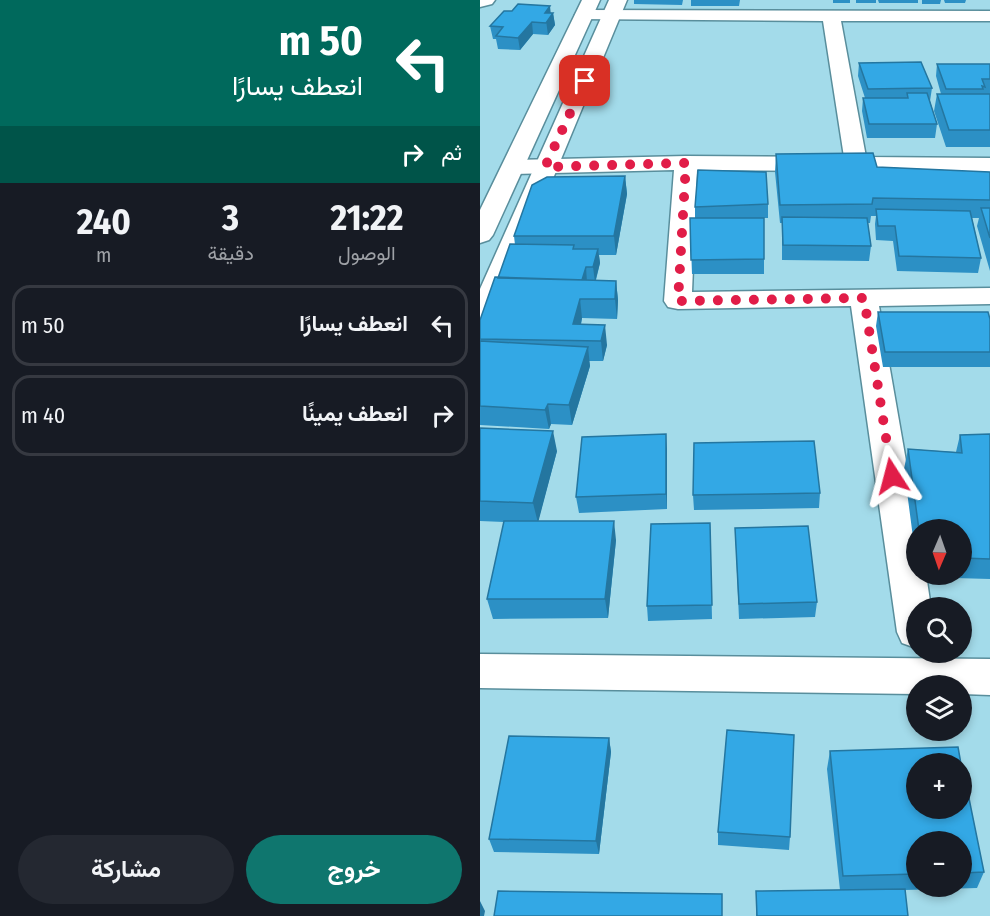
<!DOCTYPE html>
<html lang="ar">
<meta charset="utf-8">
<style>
:root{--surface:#171b24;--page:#242831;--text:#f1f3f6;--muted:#9ea1a6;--line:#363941;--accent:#0f766e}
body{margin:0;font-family:"Fira Sans Condensed",Vazirmatn,sans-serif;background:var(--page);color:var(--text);direction:rtl;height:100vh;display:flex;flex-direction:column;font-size:22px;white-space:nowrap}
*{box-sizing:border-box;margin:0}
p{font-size:20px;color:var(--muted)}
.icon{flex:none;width:33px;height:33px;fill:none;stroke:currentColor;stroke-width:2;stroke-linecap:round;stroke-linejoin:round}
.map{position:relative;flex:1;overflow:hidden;direction:ltr}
.side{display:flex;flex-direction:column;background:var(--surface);width:480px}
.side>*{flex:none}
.top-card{background:#00695c;color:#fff;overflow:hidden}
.needle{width:39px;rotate:182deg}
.controls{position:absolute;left:426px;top:519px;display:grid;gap:12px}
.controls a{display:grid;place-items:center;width:66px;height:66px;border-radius:50%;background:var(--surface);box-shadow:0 3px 9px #0003;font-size:30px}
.pin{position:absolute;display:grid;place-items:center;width:51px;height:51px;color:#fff;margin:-26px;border-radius:12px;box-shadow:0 3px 9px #0006}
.me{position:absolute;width:66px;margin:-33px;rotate:351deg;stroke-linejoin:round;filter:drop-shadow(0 0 4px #0008)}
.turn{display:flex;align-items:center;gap:21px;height:126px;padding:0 18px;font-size:27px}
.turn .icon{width:78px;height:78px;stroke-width:2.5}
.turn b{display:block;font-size:42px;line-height:51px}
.then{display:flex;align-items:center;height:57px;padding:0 18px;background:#0003;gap:12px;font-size:22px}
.eta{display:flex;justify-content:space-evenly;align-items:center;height:102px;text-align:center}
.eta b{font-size:36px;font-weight:700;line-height:42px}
.action{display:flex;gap:12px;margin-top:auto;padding:12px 18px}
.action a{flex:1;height:69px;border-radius:36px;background:var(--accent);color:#fff;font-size:24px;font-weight:700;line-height:69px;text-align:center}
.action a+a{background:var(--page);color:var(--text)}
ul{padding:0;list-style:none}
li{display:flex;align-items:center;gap:18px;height:81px;margin:0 12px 9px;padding:0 6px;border:3px solid var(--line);border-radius:18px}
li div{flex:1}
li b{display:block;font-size:22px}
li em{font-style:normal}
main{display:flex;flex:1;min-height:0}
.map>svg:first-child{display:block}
</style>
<main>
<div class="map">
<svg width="510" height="916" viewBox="0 0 510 916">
<rect width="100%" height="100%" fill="#a3dbea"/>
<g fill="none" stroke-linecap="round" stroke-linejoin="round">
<g stroke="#598e9c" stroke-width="3">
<path id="minor" d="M 0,0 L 15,0 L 12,4 L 0,7 Z
M 104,10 L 510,11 L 510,21 L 361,21 L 386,157 L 510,158 L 510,172 L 217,170 L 212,292 L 510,288 L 510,304 L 399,306 L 438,530 L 436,574 L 446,574 L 451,608 L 436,608 L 436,648 L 422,643 L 417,632 L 371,306 L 198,309 L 188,307 L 184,301 L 194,170 L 34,174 L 26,172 L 22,167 L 26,162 L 34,160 L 206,156 L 364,157 L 343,21 L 98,19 L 95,15 L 98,11 Z
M 0,654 L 510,659 L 510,695 L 482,694 L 482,686 L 436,686 L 436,694 L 0,688 Z"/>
</g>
<g stroke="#598e9c" stroke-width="3">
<path id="major" d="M 102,0 L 120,0 L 13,235 L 9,240 L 0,243 L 0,210 Z
M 129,0 L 147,0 L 14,321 L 10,327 L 0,330 L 0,289 Z"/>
</g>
<use href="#minor" fill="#fff" fill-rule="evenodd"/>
<use href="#major" fill="#fff" fill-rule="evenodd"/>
</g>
<path fill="#2c90c5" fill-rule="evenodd" d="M 154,0 L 203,0 L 202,5 L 154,4 Z
M 211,0 L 260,0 L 259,6 L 211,6 Z
M 353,0 L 370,0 L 370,3 L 353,3 Z
M 376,0 L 396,0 L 396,3 L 376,3 Z
M 398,0 L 438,0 L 438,3 L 399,3 Z
M 442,0 L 461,0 L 460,4 L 442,4 Z
M 464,0 L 486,0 L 485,3 L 465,3 Z
M 32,11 L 73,13 L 75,25 L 68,35 L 53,34 L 40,50 L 18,49 L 16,39 L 13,39 L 10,26 Z
M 379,63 L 452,88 L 450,101 L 457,124 L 455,138 L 387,138 L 382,111 L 383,98 L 385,98 L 378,76 Z
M 457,64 L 510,64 L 510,147 L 466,147 L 454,111 L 457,94 L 461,94 L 456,76 Z
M 296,154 L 397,167 L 510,172 L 510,271 L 497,226 L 499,218 L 492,218 L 501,258 L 498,273 L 417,271 L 413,241 L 396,240 L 395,224 L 396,216 L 391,216 L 390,223 L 388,223 L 391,246 L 389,261 L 302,260 L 302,223 L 300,223 L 295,172 Z
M 145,176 L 147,194 L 136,255 L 119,255 L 120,263 L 116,280 L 136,281 L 138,300 L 137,319 L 102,318 L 101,325 L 127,345 L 123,361 L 109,361 L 110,366 L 92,425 L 71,424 L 69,429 L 0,425 L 0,320 L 18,278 L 35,245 L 34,236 Z
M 288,204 L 288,218 L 284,218 L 284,274 L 212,274 L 210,218 L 215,218 L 215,207 Z
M 398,312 L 510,319 L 510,367 L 403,367 L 396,326 Z
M 0,428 L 77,451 L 58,521 L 136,540 L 128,618 L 13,619 L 7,599 L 24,522 L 0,521 Z
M 510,434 L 510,579 L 439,577 L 439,574 L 482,574 L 482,530 L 436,530 L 436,560 L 424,469 L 428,449 L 476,452 L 480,435 Z
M 187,449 L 187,509 L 99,513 L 96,497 Z
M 340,493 L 339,508 L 214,510 L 213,495 Z
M 230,523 L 232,619 L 168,621 L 167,606 Z
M 255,528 L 337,602 L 335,617 L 259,619 Z
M 129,738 L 131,752 L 119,854 L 14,852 L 9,839 Z
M 478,747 L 481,764 L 436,764 L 436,808 L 482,808 L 482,764 L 504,872 L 497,888 L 425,890 L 428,916 L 276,916 L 276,891 L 360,890 L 347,769 L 350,751 ZM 436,842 L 482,842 L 482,886 L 436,886 Z
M 238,832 L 310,837 L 309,850 L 238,845 Z"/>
<path fill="#2476a0" d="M 70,6 L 71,16 L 73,13 L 75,25 L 68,35 L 65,13 Z
M 52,22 L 53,34 L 40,50 L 38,38 Z
M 145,176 L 147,194 L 136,255 L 134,236 Z
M 118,249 L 120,263 L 115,282 L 113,267 Z
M 106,267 L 107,282 L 102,280 Z
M 136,281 L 138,300 L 137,319 L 135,299 Z
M 100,299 L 102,318 L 97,341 L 93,324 Z
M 125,325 L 127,345 L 123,361 L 121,341 Z
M 108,347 L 110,366 L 92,425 L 89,405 Z
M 68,404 L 71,424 L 69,429 L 65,410 Z
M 73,431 L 77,451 L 58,523 L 53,503 Z
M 186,434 L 187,449 L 187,509 L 186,494 Z
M 134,521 L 136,540 L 128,618 L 125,599 Z
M 129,738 L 131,752 L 119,854 L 116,841 Z
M 0,901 L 5,911 L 4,916 L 0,916 Z"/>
<path fill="#33a8e5" stroke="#2476a0" stroke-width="1.5" d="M 38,4 L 70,6 L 65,13 L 73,13 L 66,23 L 52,22 L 38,38 L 16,36 L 23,27 L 10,26 L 24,11 L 32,11 Z
M 441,62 L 452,88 L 388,89 L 379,63 Z
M 457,64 L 510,64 L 510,79 L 502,79 L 505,87 L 502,86 L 503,89 L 466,89 Z
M 427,93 L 447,93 L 457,124 L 389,124 L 383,98 L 428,98 Z
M 457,94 L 510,94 L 510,130 L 469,130 Z
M 393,153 L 397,167 L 510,172 L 510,200 L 393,198 L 392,204 L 300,205 L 296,154 Z
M 218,170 L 286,172 L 288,204 L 215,207 Z
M 145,176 L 134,236 L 34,236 L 52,185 L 67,177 Z
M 501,208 L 510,208 L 510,238 Z
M 396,209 L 490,211 L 501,258 L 419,256 L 415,226 L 398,226 Z
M 302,217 L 387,218 L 391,246 L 303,245 Z
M 210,218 L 284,218 L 284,259 L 211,260 Z
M 30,244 L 94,245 L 93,249 L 118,249 L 113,267 L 106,267 L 102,280 L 18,278 Z
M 15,277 L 136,281 L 135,299 L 100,299 L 93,324 L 125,325 L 121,341 L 0,339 L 0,320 Z
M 398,312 L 508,312 L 510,319 L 510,352 L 405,352 Z
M 0,341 L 108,347 L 89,405 L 68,404 L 65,410 L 0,406 Z
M 0,428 L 73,431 L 53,503 L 0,501 Z
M 186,434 L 186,494 L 96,497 L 102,437 Z
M 510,434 L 510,559 L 482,558 L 482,530 L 439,530 L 428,449 L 482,453 L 480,435 Z
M 334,441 L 340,493 L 213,495 L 214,443 Z
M 24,521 L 134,521 L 125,599 L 7,599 Z
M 230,523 L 232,605 L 167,606 L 171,524 Z
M 328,526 L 337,602 L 259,604 L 255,528 Z
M 247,730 L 314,735 L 310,837 L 238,832 Z
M 29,736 L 129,738 L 116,841 L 9,839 Z
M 478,747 L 481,764 L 436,764 L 436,808 L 482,808 L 482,764 L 504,872 L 482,873 L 482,842 L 436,842 L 436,874 L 363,876 L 350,751 Z
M 425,889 L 428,916 L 277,916 L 276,891 Z
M 18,891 L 242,894 L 242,916 L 14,916 Z"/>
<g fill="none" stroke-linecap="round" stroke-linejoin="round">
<path stroke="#e11d48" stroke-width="10" stroke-dasharray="0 18" d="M 105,81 L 65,167 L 206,163 L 198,301 L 384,298 L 412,476"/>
</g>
</svg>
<div class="controls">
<a><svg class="needle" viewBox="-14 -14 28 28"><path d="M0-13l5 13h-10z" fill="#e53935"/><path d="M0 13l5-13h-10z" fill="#9ea1a6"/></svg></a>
<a><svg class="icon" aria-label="search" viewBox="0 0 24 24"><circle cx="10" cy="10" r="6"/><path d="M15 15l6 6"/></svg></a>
<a><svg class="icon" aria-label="layers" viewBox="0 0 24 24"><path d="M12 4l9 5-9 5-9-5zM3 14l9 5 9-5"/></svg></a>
<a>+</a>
<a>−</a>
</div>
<div class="pin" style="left:105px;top:81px;background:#d93025"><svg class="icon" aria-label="arrive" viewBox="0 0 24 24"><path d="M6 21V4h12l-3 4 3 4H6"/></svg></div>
<svg class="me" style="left:412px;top:476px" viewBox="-20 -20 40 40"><path d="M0-17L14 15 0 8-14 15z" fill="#e11d48" stroke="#fff" stroke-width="4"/></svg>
</div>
<section class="side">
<div class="top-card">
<div class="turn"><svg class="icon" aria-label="left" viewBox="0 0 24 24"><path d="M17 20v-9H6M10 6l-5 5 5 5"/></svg><div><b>50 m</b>انعطف يسارًا</div></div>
<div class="then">ثم<svg class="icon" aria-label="right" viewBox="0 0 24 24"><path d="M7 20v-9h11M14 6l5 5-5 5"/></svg></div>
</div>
<div class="eta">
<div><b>21:22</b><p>الوصول</p></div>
<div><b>3</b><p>دقيقة</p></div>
<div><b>240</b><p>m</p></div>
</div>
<ul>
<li><svg class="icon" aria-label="left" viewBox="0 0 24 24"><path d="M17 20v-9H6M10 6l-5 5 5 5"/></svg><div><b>انعطف يسارًا</b></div><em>50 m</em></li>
<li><svg class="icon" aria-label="right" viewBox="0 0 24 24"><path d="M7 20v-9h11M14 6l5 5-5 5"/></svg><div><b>انعطف يمينًا</b></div><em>40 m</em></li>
</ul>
<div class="action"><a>خروج</a><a>مشاركة</a></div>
</section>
</main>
